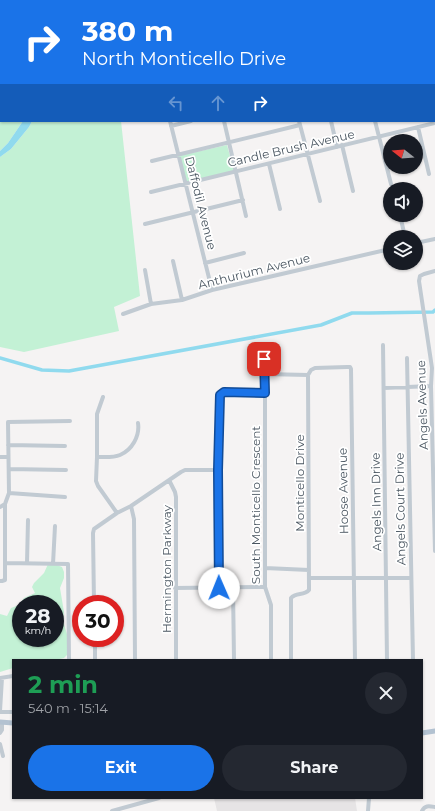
<!DOCTYPE html>
<meta charset="utf-8">
<style>
:root{--surface:#171b24;--page:#242831;--text:#f1f3f6;--muted:#9ea1a6;--accent:#1a73e8}
body{margin:0;font-family:Montserrat,sans-serif;background:var(--page);color:var(--text);height:100vh;display:flex;flex-direction:column;font-size:15px;white-space:nowrap}
*{box-sizing:border-box;margin:0}
p{font-size:13px;color:var(--muted)}
.icon{flex:none;width:22px;height:22px;fill:none;stroke:currentColor;stroke-width:2;stroke-linecap:round;stroke-linejoin:round}
.map{position:relative;flex:1;overflow:hidden}
.side{position:absolute;left:12px;top:659px;width:411px;height:140px;display:flex;flex-direction:column;background:var(--surface);border-radius:0px;box-shadow:0 1px 3px #0004}
.side>*{flex:none}
.hud{position:absolute;left:0px;top:0px;width:435px;height:122px;box-shadow:0 1px 3px #0004;background:#1a73e8;color:#fff;overflow:hidden}
.needle{width:26px;rotate:287deg}
.controls{position:absolute;left:383px;top:134px;display:grid;gap:8px}
.controls a{display:grid;place-items:center;width:40px;height:40px;border-radius:50%;background:var(--surface);box-shadow:0 1px 3px #0004;font-size:20px}
.speed{position:absolute;left:12px;top:595px;display:flex;gap:8px;font-size:20px;font-weight:700;text-align:center}
.speed>*{display:grid;place-content:center;width:52px;height:52px;border-radius:50%;background:var(--surface);box-shadow:0 1px 3px #0004;line-height:1}
.speed small{font-size:10px;font-weight:400}
.speed .limit{border:6px solid #d22;background:#fff;color:#111}
.pin{position:absolute;display:grid;place-items:center;width:34px;height:34px;color:#fff;margin:-17px;border-radius:8px;box-shadow:0 2px 6px #0006}
.me{position:absolute;width:44px;margin:-22px;rotate:359deg;stroke-linejoin:round;filter:drop-shadow(0 0 3px #0008)}
.turn{display:flex;align-items:center;gap:14px;height:84px;padding:0 16px;font-size:18px}
.turn .icon{width:52px;height:52px;stroke-width:2.5}
.turn b{display:block;font-size:28px;line-height:34px}
.lanes{display:flex;align-items:center;height:38px;padding:0 16px;background:#0003;justify-content:center;gap:20px;direction:ltr}
.lanes .off{opacity:.35}
.round{display:grid;place-items:center;flex:none;width:42px;height:42px;border-radius:21px;background:var(--page)}
.head{display:flex;align-items:center;justify-content:space-between;height:68px;padding:0 16px}
h1{font-size:24px;font-weight:700;line-height:30px;color:#1e9e55}
.action{display:flex;gap:8px;margin-top:auto;padding:8px 16px}
.action a{flex:1;height:46px;border-radius:24px;background:var(--accent);color:#fff;font-size:16px;font-weight:700;line-height:46px;text-align:center}
.action a+a{background:var(--page);color:var(--text)}
.map>svg:first-child{display:block}
</style>
<div class="map">
<svg width="435" height="811" viewBox="0 0 435 811">
<rect width="100%" height="100%" fill="#f5f3f3"/>
<path fill="#e6e4e5" d="M 214,798 L 355,798 L 357,811 L 217,811 Z"/>
<path fill="#c3f1d5" fill-rule="evenodd" d="M 0,0 L 94,0 L 93,1 L 1,1 L 1,121 L 23,121 L 8,143 L 0,151 Z
M 186,0 L 301,0 L 297,1 L 191,1 Z
M 334,0 L 406,0 L 403,1 L 331,1 Z
M 32,121 L 121,121 L 140,296 L 114,307 L 119,331 L 24,352 L 0,347 L 0,157 L 11,149 L 29,127 Z
M 227,145 L 234,171 L 184,183 L 178,156 Z
M 49,562 L 62,567 L 64,572 L 64,578 L 60,588 L 64,612 L 63,621 L 67,634 L 68,654 L 64,658 L 55,660 L 13,660 L 13,668 L 0,672 L 0,614 L 7,616 L 11,608 L 19,605 L 24,598 L 35,593 L 32,587 L 34,583 L 44,573 ZM 21,604 L 55,604 L 55,638 L 21,638 Z"/>
<path fill="#90daee" d="M 23,121 L 32,121 L 29,127 L 11,149 L 0,157 L 0,151 L 8,143 Z"/>
<g fill="none" stroke-linecap="round" stroke-linejoin="round">
<path stroke="#90daee" stroke-width="3.5" d="M 0,358 L 42,370 L 69,371 L 321,325 L 352,313 L 369,313 L 433,312 L 435,310"/>
<path stroke="#c1cad2" stroke-width="4" d="M 26,1 L 26,0
M 410,1 L 411,0
M 434,16 L 435,16
M 0,39 L 1,37
M 434,62 L 435,62
M 170,121 L 212,290
M 224,121 L 246,216
M 299,121 L 320,201
M 331,121 L 337,147
M 375,121 L 391,184
M 171,126 L 191,121
M 418,127 L 429,174
M 342,145 L 353,191
M 152,161 L 300,125
M 269,164 L 280,209
M 151,192 L 435,123
M 400,215 L 405,237
M 145,224 L 243,200
M 416,243 L 435,239
M 173,261 L 182,300
M 205,263 L 244,253
M 145,270 L 151,304
M 435,271 L 424,274 L 420,276 L 419,281 L 432,368 L 431,386 L 435,551
M 123,314 L 151,304 L 182,300 L 212,290 L 390,249
M 383,345 L 387,660
M 407,358 L 413,660
M 264,359 L 265,393 L 265,587 L 271,605 L 271,660
M 264,374 L 308,375
M 308,375 L 311,370 L 315,368 L 347,367 L 350,367 L 351,369 L 355,660
M 384,388 L 431,386
M 103,397 L 97,414 L 97,457 L 96,481 L 98,486 L 117,513
M 8,445 L 65,446
M 0,457 L 8,457
M 97,457 C 104,457 113,458 120,455 C 132,450 140,436 138,423
M 9,469 L 66,470
M 169,480 L 175,492 L 176,497 L 176,660
M 9,493 L 65,497
M 131,506 L 134,519 L 135,660
M 0,507 L 5,504 L 9,493 L 8,422 L 70,421
M 5,563 L 68,564 L 69,660
M 27,563 L 28,520
M 53,564 L 55,526
M 265,568 L 309,570
M 309,578 L 411,578
M 0,581 L 2,581 L 5,580 L 5,504
M 175,588 L 265,587
M 219,588 L 218,470 L 219,395 L 224,392 L 265,393
M 233,588 L 234,660
M 94,604 L 93,533 L 94,529 L 117,513 L 131,506 L 181,472 L 185,470 L 218,470
M 95,638 L 95,660
M 291,660 L 291,598 C 296,592 304,596 309,590 L 308,375
M 0,678 L 13,676
M 0,711 L 2,678
M 0,712 L 13,712
M 0,733 L 2,730 L 2,722
M 0,744 L 3,756
M 112,811 L 159,798
M 368,811 L 369,798
M 422,811 C 425,805 429,806 435,807"/>
<path stroke="#b3c2d1" stroke-width="5" d="M 0,722 L 13,723
M 422,733 L 435,731"/>
</g>
<g fill="none" stroke-linecap="round" stroke-linejoin="round">
<g stroke="#114b97" stroke-width="10">
<path id="route" d="M 219,588 L 218,470 L 220,395 L 224,392 L 265,393 L 264,359"/>
</g>
<use href="#route" stroke="#1a73e8" stroke-width="7"/>
</g>
<g text-anchor="middle" dominant-baseline="central" stroke-width="3.5" stroke-linejoin="round" paint-order="stroke">
<g font-size="12" fill="#4a5661" stroke="#fff">
<text transform="translate(291 148) rotate(-13)">Candle Brush Avenue</text>
<text transform="translate(201 203) rotate(76)">Daffodil Avenue</text>
<text transform="translate(254 271) rotate(-14)">Anthurium Avenue</text>
<text transform="translate(422 405) rotate(-92)">Angels Avenue</text>
<text transform="translate(299 483) rotate(-90)">Monticello Drive</text>
<text transform="translate(343 491) rotate(-91)">Hoose Avenue</text>
<text transform="translate(376 502) rotate(-91)">Angels Inn Drive</text>
<text transform="translate(255 505) rotate(-90)">South Monticello Crescent</text>
<text transform="translate(400 509) rotate(-91)">Angels Court Drive</text>
<text transform="translate(166 569) rotate(-90)">Hermington Parkway</text>
</g>
</g>
</svg>
<div class="controls">
<a><svg class="needle" viewBox="-14 -14 28 28"><path d="M0-13l5 13h-10z" fill="#e53935"/><path d="M0 13l5-13h-10z" fill="#9ea1a6"/></svg></a>
<a><svg class="icon" aria-label="sound" viewBox="0 0 24 24"><path d="M4 9h4l5-4v14l-5-4H4zM17 9q2 3 0 6"/></svg></a>
<a><svg class="icon" aria-label="layers" viewBox="0 0 24 24"><path d="M12 4l9 5-9 5-9-5zM3 14l9 5 9-5"/></svg></a>
</div>
<div class="speed"><div>28<small>km/h</small></div><div class="limit">30</div></div>
<div class="pin" style="left:264px;top:359px;background:#d93025"><svg class="icon" aria-label="arrive" viewBox="0 0 24 24"><path d="M6 21V4h12l-3 4 3 4H6"/></svg></div>
<svg class="me" style="left:219px;top:588px" viewBox="-20 -20 40 40"><circle r="19" fill="#fff"/><path d="M0-13L10 11 0 6-10 11z" fill="#1a73e8"/></svg>
<div class="hud">
<div class="turn"><svg class="icon" aria-label="right" viewBox="0 0 24 24"><path d="M7 20v-9h11M14 6l5 5-5 5"/></svg><div><b>380 m</b>North Monticello Drive</div></div>
<div class="lanes"><svg class="icon off" aria-label="left" viewBox="0 0 24 24"><path d="M17 20v-9H6M10 6l-5 5 5 5"/></svg><svg class="icon off" aria-label="ahead" viewBox="0 0 24 24"><path d="M12 20V5M6 11l6-6 6 6"/></svg><svg class="icon" aria-label="right" viewBox="0 0 24 24"><path d="M7 20v-9h11M14 6l5 5-5 5"/></svg></div>
</div>
<section class="side">
<div class="head"><div><h1>2 min</h1><p>540 m · 15:14</p></div><a class="round"><svg class="icon" aria-label="close" viewBox="0 0 24 24"><path d="M6 6l12 12M18 6L6 18"/></svg></a></div>
<div class="action"><a>Exit</a><a>Share</a></div>
</section>
</div>
